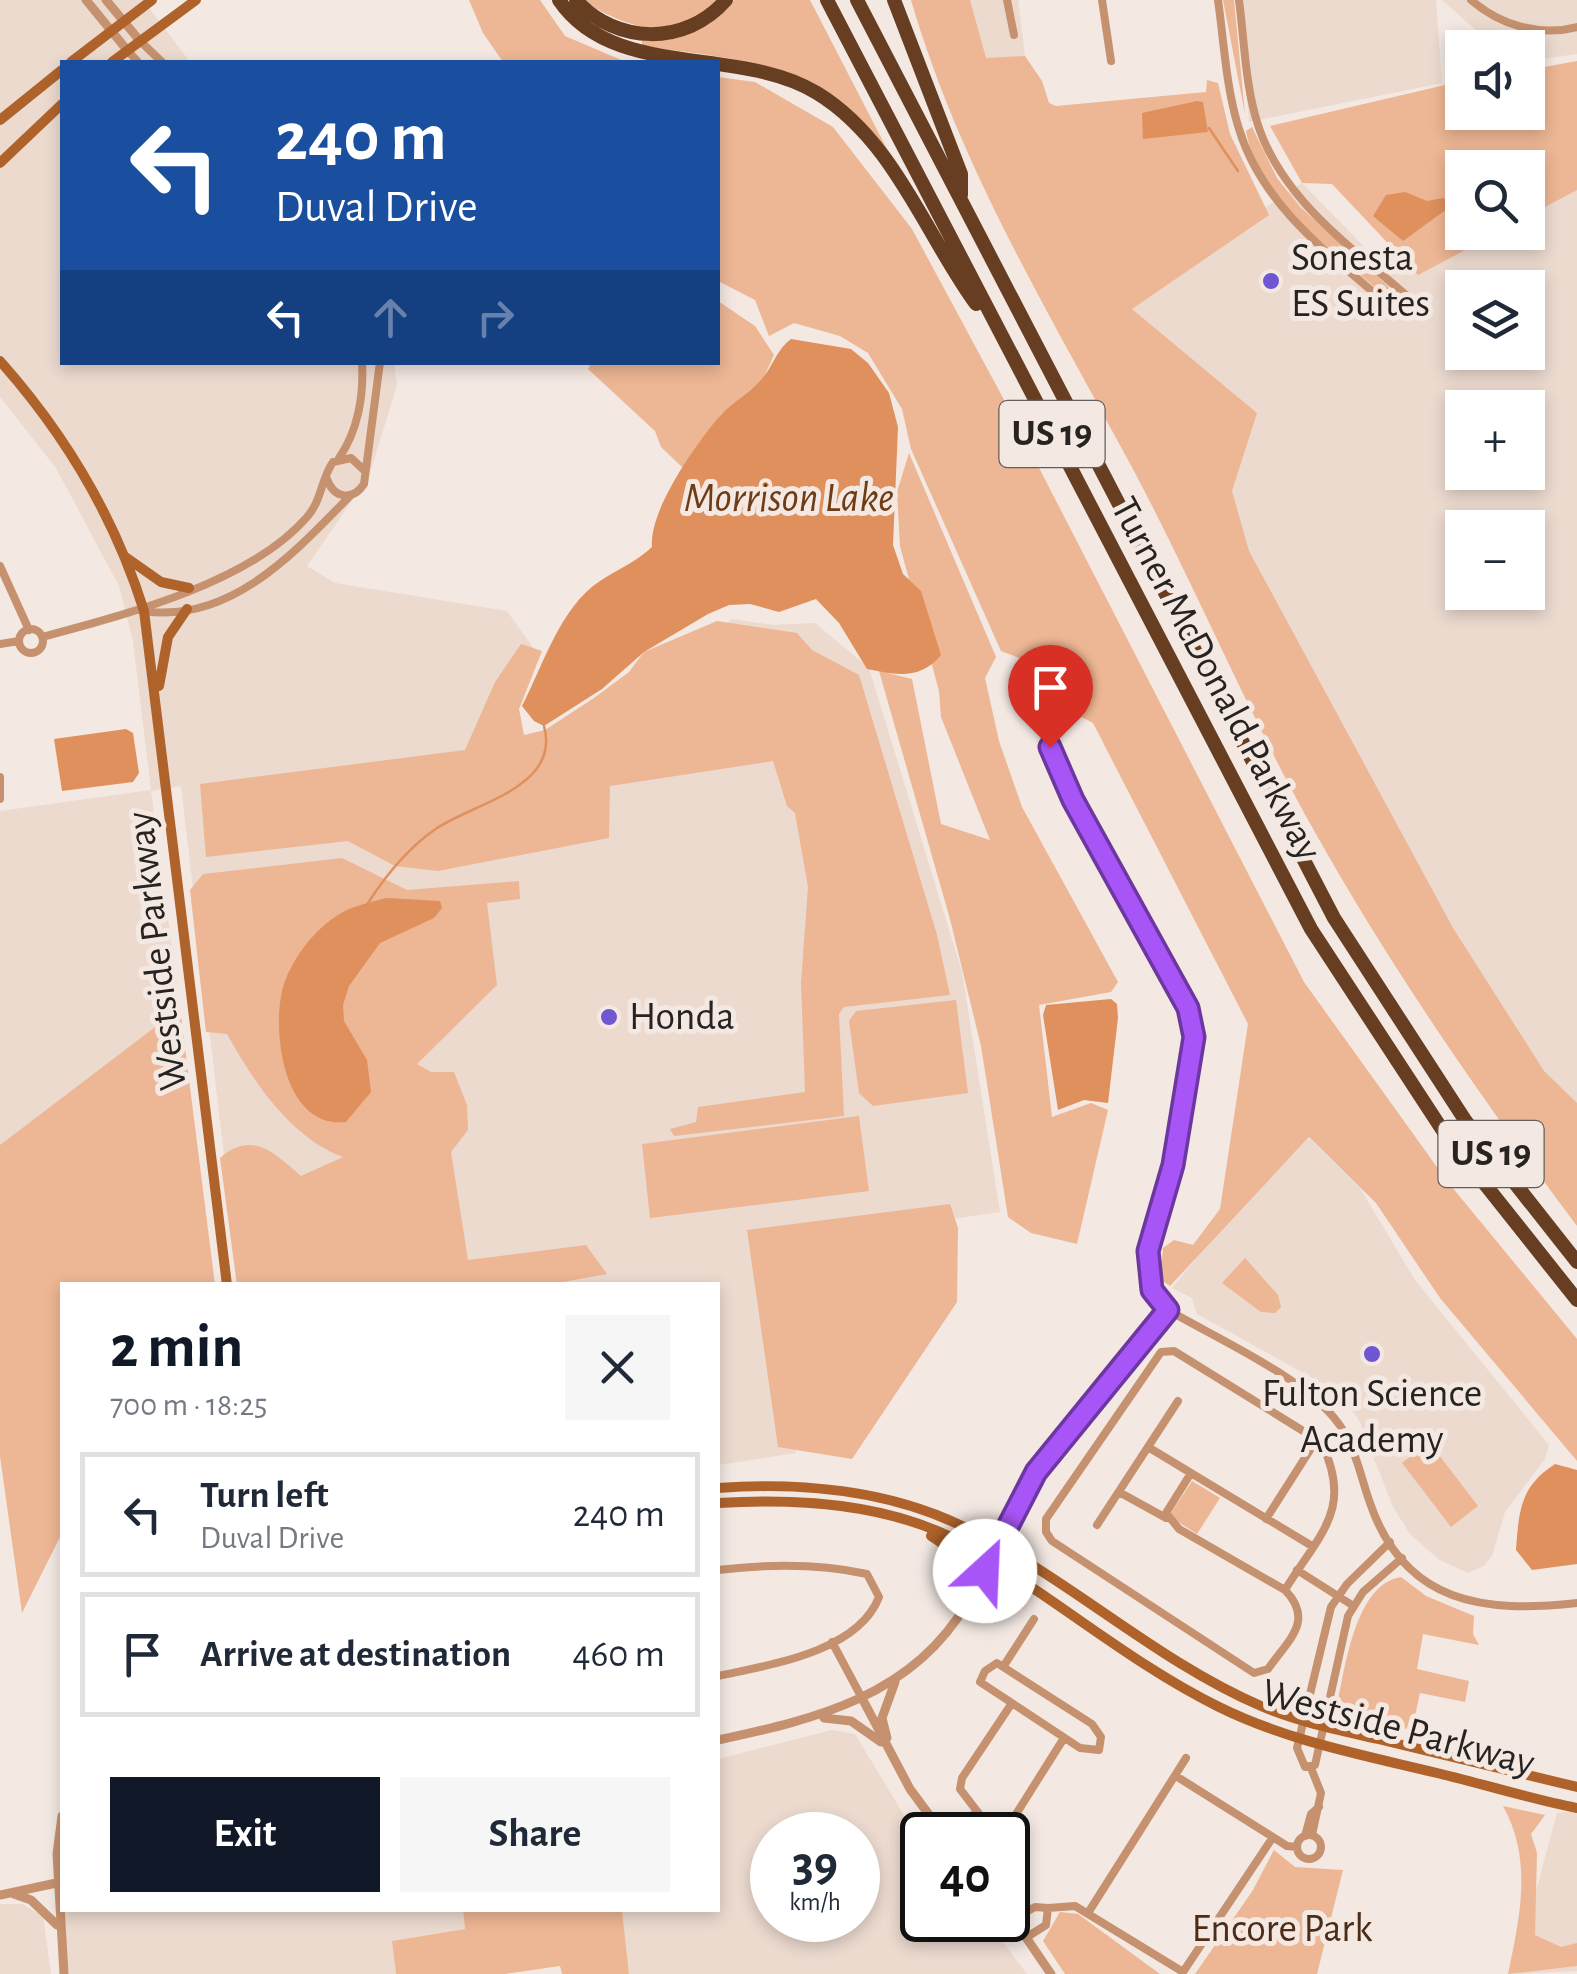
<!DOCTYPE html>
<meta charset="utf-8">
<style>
:root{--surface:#fff;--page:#f6f6f7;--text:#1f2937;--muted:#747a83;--line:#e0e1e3;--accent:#111827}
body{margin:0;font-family:"Alegreya Sans",sans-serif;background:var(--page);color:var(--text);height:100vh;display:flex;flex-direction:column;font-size:38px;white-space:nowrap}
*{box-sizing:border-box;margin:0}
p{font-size:32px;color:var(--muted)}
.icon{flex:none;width:55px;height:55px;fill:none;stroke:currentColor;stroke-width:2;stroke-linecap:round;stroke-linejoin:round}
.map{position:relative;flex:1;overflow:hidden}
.drawer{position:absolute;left:60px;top:1282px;width:660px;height:630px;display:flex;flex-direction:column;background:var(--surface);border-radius:0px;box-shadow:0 5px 15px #0003}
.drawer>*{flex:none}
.banner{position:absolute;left:60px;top:60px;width:660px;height:305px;border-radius:0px;box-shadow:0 5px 15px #0003;background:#1a4fa0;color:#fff;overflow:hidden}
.fabs{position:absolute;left:1445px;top:30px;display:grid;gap:20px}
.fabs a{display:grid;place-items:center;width:100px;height:100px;border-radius:0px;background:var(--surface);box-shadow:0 5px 15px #0003;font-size:50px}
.speed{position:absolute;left:750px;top:1812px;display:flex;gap:20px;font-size:50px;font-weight:700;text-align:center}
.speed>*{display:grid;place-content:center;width:130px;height:130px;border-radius:50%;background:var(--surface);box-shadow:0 5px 15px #0003;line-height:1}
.speed small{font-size:25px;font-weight:400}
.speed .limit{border:5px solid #111;border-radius:15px;background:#fff;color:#111}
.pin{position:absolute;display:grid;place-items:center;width:85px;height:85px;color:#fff;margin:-102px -42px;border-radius:50% 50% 50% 0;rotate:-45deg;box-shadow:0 0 10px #0007}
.pin .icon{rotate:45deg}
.me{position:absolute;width:110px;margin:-55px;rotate:25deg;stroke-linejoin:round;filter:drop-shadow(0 0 8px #0008)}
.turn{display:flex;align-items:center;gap:35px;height:210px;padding:0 50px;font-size:45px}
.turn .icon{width:130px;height:130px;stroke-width:2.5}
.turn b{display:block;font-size:70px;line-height:85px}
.lanes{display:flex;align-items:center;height:95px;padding:0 50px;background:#0003;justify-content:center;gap:50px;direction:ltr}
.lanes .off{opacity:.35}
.round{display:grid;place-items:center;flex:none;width:105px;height:105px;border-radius:0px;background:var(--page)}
.head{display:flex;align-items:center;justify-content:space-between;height:170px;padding:0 50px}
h1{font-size:60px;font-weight:700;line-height:75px;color:var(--accent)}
.primary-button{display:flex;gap:20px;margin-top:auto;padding:20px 50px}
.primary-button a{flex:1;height:115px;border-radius:0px;background:var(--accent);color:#fff;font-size:40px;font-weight:700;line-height:115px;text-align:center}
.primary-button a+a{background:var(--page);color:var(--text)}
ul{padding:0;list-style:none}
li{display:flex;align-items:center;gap:30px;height:125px;margin:0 20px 15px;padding:0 30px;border:5px solid var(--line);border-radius:0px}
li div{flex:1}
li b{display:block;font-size:38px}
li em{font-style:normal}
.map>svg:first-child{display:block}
</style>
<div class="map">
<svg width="1577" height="1974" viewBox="0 0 1577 1974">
<rect width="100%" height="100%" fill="#f3e8e2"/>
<path fill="#ecdacf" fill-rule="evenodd" d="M 0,0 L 143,0 L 190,62 L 62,62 L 62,362 L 394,363 L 397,385 L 369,476 L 307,566 L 335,583 L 507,611 L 537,653 L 505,718 L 531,743 L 703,645 L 732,619 L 773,625 L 815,623 L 869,668 L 962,972 L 1000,1212 L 766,1246 L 796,1453 L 718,1465 L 718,1285 L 239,1285 L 181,786 L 151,791 L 180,1008 L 0,1145 L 0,811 L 151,790 L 133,641 L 119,586 L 56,468 L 0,397 Z
M 932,0 L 1018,0 L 1025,56 L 958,79 Z
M 1240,0 L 1436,0 L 1442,83 L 1249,122 Z
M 1442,0 L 1577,0 L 1577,54 L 1528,61 L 1528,48 L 1495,47 Z
M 1577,168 L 1577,1184 L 1118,307 L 1302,183 L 1387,270 L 1400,254 L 1462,232 L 1528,232 L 1528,179 ZM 1462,288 L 1528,288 L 1528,352 L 1462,352 ZM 1462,408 L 1528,408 L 1528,472 L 1462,472 ZM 1462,528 L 1528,528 L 1528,592 L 1462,592 Z
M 1309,1138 L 1360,1188 L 1415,1280 L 1549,1445 L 1545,1459 L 1505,1512 L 1492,1556 L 1484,1566 L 1468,1573 L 1438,1559 L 1410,1534 L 1393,1507 L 1359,1420 L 1336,1391 L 1197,1314 L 1192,1298 L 1172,1288 L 1222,1227 Z
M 832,1730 L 855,1734 L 922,1845 L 922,1920 L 986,1920 L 1027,1974 L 629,1974 L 622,1910 L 718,1910 L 718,1759 ZM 858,1835 L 858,1920 L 772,1920 L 772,1835 Z
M 1577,1811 L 1577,1971 L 1514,1974 L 1557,1813 Z
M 62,1861 L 62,1910 L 463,1910 L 465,1929 L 392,1941 L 396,1974 L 61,1974 L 57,1883 Z
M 0,1904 L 22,1904 L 43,1916 L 51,1974 L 0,1974 Z"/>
<path fill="#edb694" d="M 469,0 L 540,0 L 565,36 L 626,62 L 503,62 L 483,33 Z
M 583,0 L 717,0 C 683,48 622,27 583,0 Z
M 734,0 L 810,0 L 887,149 C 869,144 856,113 838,101 C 778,61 712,54 642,47 L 642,40 C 677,46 713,26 734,0 Z
M 911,0 L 970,0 L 986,58 L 1025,56 L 1042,81 L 1049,103 L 1056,106 L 1206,92 L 1207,80 L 1218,83 L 1230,134 L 1269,215 L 1132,309 L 1257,413 L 1232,491 L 1249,551 L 1453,928 L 1544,1071 L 1577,1103 L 1577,1226 C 1471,1085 1371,939 1288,783 C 1234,680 1188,573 1134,471 C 1052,318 960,168 911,0 Z
M 1223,0 L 1234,0 L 1245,114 Z
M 1577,61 L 1577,190 L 1528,216 L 1528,168 L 1462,168 L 1462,232 L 1497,233 L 1418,275 L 1332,184 L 1302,183 L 1270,126 L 1462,81 L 1462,112 L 1528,112 L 1528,70 Z
M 718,77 L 755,82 L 833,127 L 912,229 L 1002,396 L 1304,982 L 1447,1181 L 1577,1339 L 1577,1461 L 1440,1298 L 1376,1203 L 1309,1137 L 1170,1286 L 1160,1279 L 1163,1248 L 1174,1240 L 1193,1245 L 1220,1209 L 1248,1024 L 1093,723 L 1076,714 L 1062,693 L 1037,685 L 1022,659 L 1001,651 L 911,449 L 902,409 L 868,353 L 840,336 L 794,323 L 769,336 L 755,300 L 718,281 Z
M 1252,127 L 1277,178 L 1300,207 L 1388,286 L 1390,293 L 1384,295 C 1334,251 1258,201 1246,131 Z
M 718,301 L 755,326 L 774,355 L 763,379 L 720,415 L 683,468 L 661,447 L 655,431 L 588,369 L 592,362 L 718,362 Z
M 909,453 L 996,657 L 985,678 L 999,741 L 1022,807 L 1118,982 L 1111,992 L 1039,1005 L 1052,1117 L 1091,1103 L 1108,1110 L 1077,1244 L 1031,1233 L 1008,1217 L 981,1046 L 950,919 L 879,671 L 912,679 L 941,824 L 990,840 L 941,717 L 939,691 L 900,546 L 897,492 Z
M 717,621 L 797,633 L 812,650 L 859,675 L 937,935 L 950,995 L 844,1007 L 839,1014 L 844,1116 L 674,1136 L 670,1129 L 696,1122 L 698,1107 L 805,1092 L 801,982 L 808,887 L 795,813 L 787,806 L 773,761 L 610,786 L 609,838 L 438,871 L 395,866 L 348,841 L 206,857 L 200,784 L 465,750 L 495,682 L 521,644 L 542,651 L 519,709 L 524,735 L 545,730 L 594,698 L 629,672 L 644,652 Z
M 342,858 L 407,890 L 519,881 L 520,899 L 487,903 L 497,985 L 417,1064 L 431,1072 L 454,1072 L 467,1105 L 468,1130 L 451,1152 L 468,1260 L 586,1245 L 607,1274 L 546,1285 L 237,1285 L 220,1158 C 252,1129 275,1154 301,1176 L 343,1157 C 291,1138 253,1081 227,1034 L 206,1032 L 190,890 L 203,874 Z
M 956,1000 L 968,1093 L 873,1106 L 859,1093 L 849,1021 L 856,1011 Z
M 180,1008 L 215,1285 L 62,1285 L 62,1533 L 22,1613 L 0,1456 L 0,1145 Z
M 859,1116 L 869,1191 L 650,1218 L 642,1144 Z
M 950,1204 L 958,1228 L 957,1302 L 852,1459 L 778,1447 L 747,1230 Z
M 1245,1258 L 1278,1295 L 1281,1307 L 1275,1313 L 1261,1312 L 1222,1283 Z
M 1429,1442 L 1478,1506 L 1451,1527 L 1402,1463 Z
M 1192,1481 L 1220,1498 L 1197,1534 L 1169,1516 Z
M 1401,1577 L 1426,1596 L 1474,1616 L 1473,1634 L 1479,1645 L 1423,1634 L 1417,1669 L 1469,1681 L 1465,1702 L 1420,1693 L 1412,1730 L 1342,1715 L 1337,1705 C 1345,1669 1355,1584 1401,1577 Z
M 1503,1806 L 1545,1815 L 1531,1834 L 1537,1853 L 1535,1935 L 1561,1947 L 1577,1943 L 1577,1966 L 1508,1974 C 1520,1916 1533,1860 1503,1806 Z
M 1274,1850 L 1295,1867 L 1343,1870 L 1317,1974 L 1195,1974 L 1253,1890 Z
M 463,1910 L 622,1910 L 629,1974 L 562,1974 L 560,1966 L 505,1974 L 396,1974 L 392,1941 L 465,1929 Z
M 1060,1912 L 1078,1914 L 1160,1974 L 1065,1974 L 1043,1941 Z"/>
<path fill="#df905c" d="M 1197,101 L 1203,102 L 1208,132 L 1143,139 L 1142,113 Z
M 1405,192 L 1427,201 L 1443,198 L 1450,202 L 1447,209 L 1403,241 L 1373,216 L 1386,195 Z
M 791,339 L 851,349 L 868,363 L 889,393 L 898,427 L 893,545 L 903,574 L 921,591 L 941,655 C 921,680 896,675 867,669 L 839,623 L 816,599 L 779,612 L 750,604 L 729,605 L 708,614 L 644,652 L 602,689 L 544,726 L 534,721 L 522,706 C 543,666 560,607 600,581 C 618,569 636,562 652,547 C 649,510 695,446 718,418 C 730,404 746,395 759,382 C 773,368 775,351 791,339 Z
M 126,729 L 133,733 L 139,773 L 133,782 L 62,791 L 54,739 Z
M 386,898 L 440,901 L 442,908 L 434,918 L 380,943 L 349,986 L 343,1005 L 344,1021 L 367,1060 L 371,1092 L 346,1122 C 285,1129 272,1036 282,991 C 289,963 312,932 335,917 C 350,906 369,903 386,898 Z
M 1111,999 L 1117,1004 L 1118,1018 L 1108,1103 L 1084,1100 L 1058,1110 L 1043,1015 L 1046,1005 Z
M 1555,1464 L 1577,1470 L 1577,1564 L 1532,1570 L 1516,1550 C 1519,1510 1520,1487 1555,1464 Z"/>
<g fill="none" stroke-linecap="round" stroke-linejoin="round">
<path stroke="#df905c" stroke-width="2.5" d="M 1209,128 L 1238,171
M 368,903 C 386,875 409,847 437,828 C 475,803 561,787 544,726"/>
<path stroke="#c6916f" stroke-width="8" d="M 1007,0 L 1014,35
M 1102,0 L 1111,61
M 1218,0 C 1224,42 1226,88 1239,129 C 1263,208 1332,256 1392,308
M 1239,0 C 1244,38 1245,78 1255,115 C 1276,195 1348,244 1407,296
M 1471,0 C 1500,25 1539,37 1577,27
M 140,41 L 162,62
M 127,50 L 138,62
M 339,458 C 358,431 364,395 362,362
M 327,479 C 334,499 353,501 364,484 L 380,362
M 0,566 L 29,630
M 144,611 C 231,624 296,551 350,496
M19 641a12 12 0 1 1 24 0a12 12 0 1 1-24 0Z
M 42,637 C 124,615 250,583 307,517 C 322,500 321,479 333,462 L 351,458 L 365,471
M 0,644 L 19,641
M 1036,715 L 1063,780 L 1150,935 L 1192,1024 L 1173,1165 L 1148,1251 L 1152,1289 L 1168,1310 C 1218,1339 1299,1375 1335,1419 C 1355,1443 1360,1475 1370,1503 C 1405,1605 1485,1613 1577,1603
M 0,777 L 0,799
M 1148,1447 L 1191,1473
M 1119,1492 L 1166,1518
M 1266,1519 L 1317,1439
M 1097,1525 L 1178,1401
M 1390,1542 L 1347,1584 L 1331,1607 L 1297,1748 L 1305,1767 L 1315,1765 L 1348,1616 L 1363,1592 L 1402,1558
M 718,1570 C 768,1564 817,1563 867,1574 L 879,1597 C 858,1652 769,1665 718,1676
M 1297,1570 L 1352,1605
M 1285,1590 C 1320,1533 1354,1509 1321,1442 L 1174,1351 L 1161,1352 L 1046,1519 L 1046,1532 L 1052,1541 L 1254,1673 L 1268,1669 C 1288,1640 1315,1621 1285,1590 L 1179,1529 L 1166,1513 L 1191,1473 L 1312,1546
M 832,1642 L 863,1700
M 997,1663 L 1092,1724 L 1101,1737 L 1099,1750 L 1080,1748 L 980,1682 L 985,1671 Z
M 1003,1667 L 1034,1619
M 1012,1703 L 962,1778 L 960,1789 L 993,1832 L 1006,1830 L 1064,1738
M 1311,1768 L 1321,1793 L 1312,1835
M 1176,1776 L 1287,1846 L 1297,1847
M1297 1847a12 12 0 1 1 24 0a12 12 0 1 1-24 0Z
M 948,1835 L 975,1813
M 1305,1836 L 1311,1814 L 1319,1807
M 1048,1908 L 1075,1906 L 1183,1972 L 1273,1837
M 1088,1913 L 1186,1758
M 1013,1919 L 1035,1907 L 1048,1908 L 1046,1925 L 1027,1937"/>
<path stroke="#c6916f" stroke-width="9" d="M 86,0 L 127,50
M 106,0 L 140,41
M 863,1700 L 910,1789 L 944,1835
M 824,1718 L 851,1721 L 881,1742
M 887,1738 L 882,1718 L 895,1682
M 718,1740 C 816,1719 913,1696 967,1603 C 990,1563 1005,1519 1029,1481 C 1069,1420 1123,1367 1168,1310
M 62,1816 L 57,1854 L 64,1974
M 14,1894 L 31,1900 L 57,1925
M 0,1895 L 61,1882
M 1008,1911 L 1051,1974"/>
<path stroke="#af632b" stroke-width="10" d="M 71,62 L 152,0
M 112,62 L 196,0
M 0,120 L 62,70
M 0,163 L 62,104
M 0,361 C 64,433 115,518 144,611 L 227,1285
M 124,556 L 161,582 L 189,588
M 159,686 L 168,637 L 187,609
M 718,1488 C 799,1482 887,1490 962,1526 C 1067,1576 1154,1660 1261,1706 C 1298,1722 1339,1730 1378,1739 C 1444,1755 1511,1771 1577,1787
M 718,1503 C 799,1498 897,1504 969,1547 C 1054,1597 1130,1663 1219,1707 C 1288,1741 1363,1755 1437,1773 C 1484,1784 1530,1799 1577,1808
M 931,1536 C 958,1553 972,1566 969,1600
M 967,1605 L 991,1586 L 1023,1585"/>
<path stroke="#673e22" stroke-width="14" d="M 559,0 C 613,80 738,45 817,93 C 894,140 925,234 976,304
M 576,0 C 616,45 686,46 726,0
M 827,0 L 1311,929 L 1445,1134 L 1577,1300
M 857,0 L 1334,918 L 1465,1120 L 1577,1262
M 894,0 L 961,174 L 961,195"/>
</g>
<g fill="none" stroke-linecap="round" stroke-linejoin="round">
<g stroke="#6d37a1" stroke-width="25">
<path id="route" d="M 985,1571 L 1036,1472 L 1168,1310 L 1152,1290 L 1148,1251 L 1173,1165 L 1194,1037 L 1188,1008 L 1073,800 L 1050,747"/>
</g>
<use href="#route" stroke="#a855f7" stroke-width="18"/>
</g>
<g fill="#6f57d1" stroke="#f3e8e2" stroke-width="4">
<circle cx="1271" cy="281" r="10"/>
<circle cx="609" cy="1017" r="10"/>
<circle cx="1372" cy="1354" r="10"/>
</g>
<g text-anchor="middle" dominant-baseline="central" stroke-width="10" stroke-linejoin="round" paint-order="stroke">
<g fill="#f3e8e2" stroke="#645e5b" stroke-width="2.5">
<rect x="999.5" y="401" width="105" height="66" rx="8"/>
<rect x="1438.5" y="1121" width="105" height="66" rx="8"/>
</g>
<g font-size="38" font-weight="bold" fill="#272321">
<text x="1052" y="434">US 19</text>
<text x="1491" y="1154">US 19</text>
</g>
<g font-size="40" fill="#272321" stroke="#f3e8e2" text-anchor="start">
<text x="1291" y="258">Sonesta<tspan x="1291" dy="46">ES Suites</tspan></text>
<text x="629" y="1017">Honda</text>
<text x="1372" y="1394" text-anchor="middle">Fulton Science<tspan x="1372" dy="46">Academy</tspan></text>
</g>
<g font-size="40" fill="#272321" stroke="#f3e8e2">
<text transform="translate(1216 679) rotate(62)">Turner McDonald Parkway</text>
<text transform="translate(157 951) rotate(-97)">Westside Parkway</text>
<text transform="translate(1398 1728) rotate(15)">Westside Parkway</text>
</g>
<g font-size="40" fill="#4c2c16" stroke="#f3e8e2">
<text x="1282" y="1929">Encore Park</text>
</g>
<g font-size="42" font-style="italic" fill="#703c16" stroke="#f3e8e2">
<text x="789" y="498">Morrison Lake</text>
</g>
</g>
</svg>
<div class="fabs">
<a><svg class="icon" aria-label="sound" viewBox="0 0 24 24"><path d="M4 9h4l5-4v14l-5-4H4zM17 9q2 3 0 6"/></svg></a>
<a><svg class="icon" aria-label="search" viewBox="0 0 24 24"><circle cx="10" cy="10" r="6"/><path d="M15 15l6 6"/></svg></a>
<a><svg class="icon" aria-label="layers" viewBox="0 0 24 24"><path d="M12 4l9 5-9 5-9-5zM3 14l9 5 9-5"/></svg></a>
<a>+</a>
<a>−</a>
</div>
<div class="speed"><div>39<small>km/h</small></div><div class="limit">40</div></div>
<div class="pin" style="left:1050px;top:747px;background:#d93025"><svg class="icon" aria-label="arrive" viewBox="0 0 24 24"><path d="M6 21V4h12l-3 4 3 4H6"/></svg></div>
<svg class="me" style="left:985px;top:1571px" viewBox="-20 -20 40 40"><circle r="19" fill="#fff"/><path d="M0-13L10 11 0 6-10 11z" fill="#a855f7"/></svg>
<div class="banner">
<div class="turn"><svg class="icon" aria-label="left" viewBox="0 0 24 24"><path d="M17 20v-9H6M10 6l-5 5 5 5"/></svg><div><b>240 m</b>Duval Drive</div></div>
<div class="lanes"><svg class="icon" aria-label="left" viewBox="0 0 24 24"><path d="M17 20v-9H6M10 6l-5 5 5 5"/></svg><svg class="icon off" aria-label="ahead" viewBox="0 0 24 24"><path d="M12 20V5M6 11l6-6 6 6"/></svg><svg class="icon off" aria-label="right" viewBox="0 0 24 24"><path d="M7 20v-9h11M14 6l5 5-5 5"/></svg></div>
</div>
<section class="drawer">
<div class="head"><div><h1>2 min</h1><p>700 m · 18:25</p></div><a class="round"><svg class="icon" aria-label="close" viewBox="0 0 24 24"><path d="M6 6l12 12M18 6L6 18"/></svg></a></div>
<ul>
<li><svg class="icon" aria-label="left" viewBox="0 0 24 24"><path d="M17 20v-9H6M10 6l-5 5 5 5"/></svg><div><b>Turn left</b><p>Duval Drive</p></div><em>240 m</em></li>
<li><svg class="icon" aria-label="arrive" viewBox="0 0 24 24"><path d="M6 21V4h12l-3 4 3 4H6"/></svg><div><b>Arrive at destination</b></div><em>460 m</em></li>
</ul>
<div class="primary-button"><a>Exit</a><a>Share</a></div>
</section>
</div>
